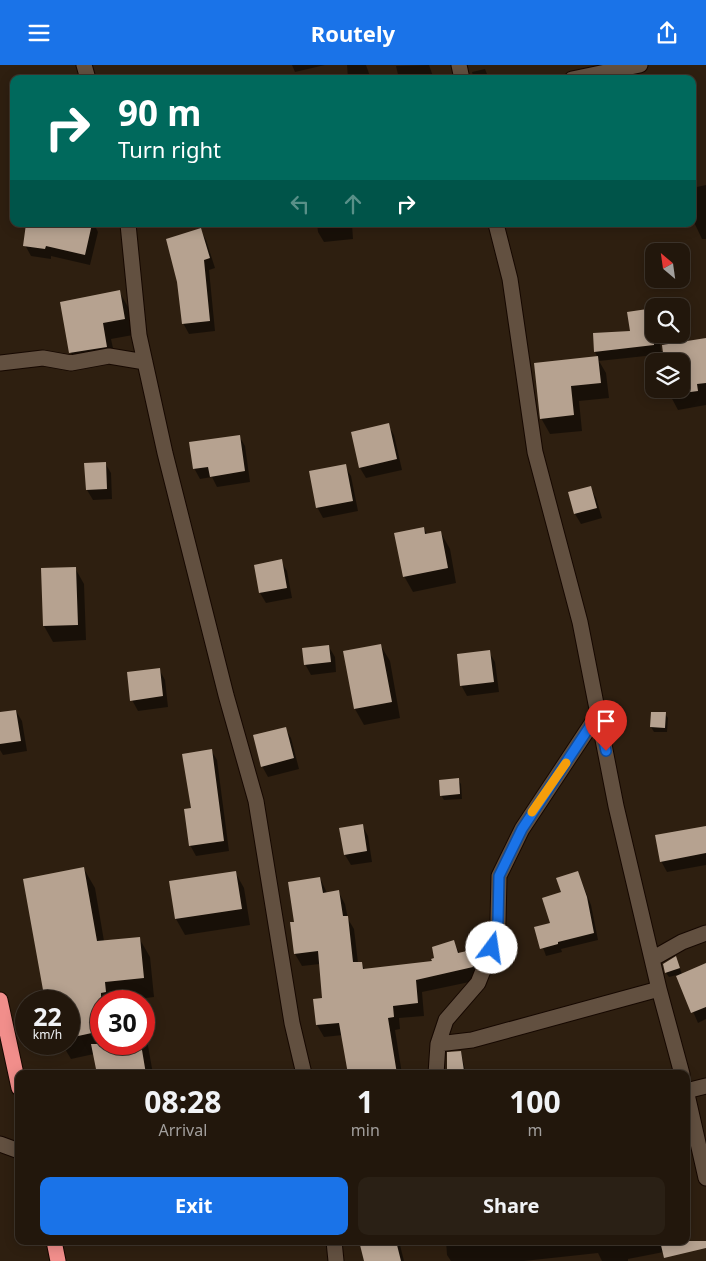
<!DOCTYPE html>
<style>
:root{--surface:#22170c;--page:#2a2015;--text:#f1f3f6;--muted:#a29f9d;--line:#3f362d;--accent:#1a73e8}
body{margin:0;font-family:"Noto Sans",sans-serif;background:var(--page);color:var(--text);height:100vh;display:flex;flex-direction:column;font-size:19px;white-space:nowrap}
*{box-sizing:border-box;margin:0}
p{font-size:16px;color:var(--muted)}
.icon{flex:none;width:28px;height:28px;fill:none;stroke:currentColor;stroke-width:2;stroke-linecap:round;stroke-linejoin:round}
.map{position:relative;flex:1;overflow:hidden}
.side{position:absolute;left:15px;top:1005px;width:675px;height:175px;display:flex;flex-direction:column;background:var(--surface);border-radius:10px;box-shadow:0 2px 12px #0003,0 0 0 1px var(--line)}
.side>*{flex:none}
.banner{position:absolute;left:10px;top:10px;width:686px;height:152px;border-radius:10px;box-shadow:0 2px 12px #0003,0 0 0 1px var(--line);background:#00695c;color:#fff;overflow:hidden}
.needle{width:32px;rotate:331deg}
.controls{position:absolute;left:645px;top:178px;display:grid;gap:10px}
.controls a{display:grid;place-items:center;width:45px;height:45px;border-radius:10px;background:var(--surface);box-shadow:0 2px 12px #0003,0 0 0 1px var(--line);font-size:25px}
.speed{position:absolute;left:15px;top:925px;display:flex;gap:10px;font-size:25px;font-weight:700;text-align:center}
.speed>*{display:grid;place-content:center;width:65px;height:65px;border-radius:50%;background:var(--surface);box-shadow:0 2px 12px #0003,0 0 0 1px var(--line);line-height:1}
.speed small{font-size:12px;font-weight:400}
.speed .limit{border:8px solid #d22;background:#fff;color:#111}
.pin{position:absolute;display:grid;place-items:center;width:42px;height:42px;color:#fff;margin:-51px -21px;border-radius:50% 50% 50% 0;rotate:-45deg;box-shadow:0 0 5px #0007}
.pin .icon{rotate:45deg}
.me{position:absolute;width:55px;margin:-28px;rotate:14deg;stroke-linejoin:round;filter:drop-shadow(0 0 4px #0008)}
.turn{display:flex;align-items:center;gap:18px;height:105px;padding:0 25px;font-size:22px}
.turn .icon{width:65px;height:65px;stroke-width:2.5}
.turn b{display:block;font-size:35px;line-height:42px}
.lanes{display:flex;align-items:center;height:48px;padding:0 25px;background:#0003;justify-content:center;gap:25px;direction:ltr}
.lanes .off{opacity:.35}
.eta{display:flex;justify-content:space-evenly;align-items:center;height:85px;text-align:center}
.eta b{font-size:30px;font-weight:700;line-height:35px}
.primary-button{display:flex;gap:10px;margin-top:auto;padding:10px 25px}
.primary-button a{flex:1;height:58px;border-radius:10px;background:var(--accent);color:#fff;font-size:20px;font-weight:700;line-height:58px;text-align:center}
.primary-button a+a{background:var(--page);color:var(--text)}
header{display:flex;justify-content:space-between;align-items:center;height:65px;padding:0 25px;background:var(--accent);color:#fff;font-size:22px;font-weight:700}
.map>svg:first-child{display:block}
</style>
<header><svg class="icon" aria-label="menu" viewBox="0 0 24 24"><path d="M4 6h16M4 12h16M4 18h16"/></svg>Routely<svg class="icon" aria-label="share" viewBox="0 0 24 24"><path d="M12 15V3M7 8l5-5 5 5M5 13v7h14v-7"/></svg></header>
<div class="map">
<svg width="706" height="1196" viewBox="0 0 706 1196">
<rect width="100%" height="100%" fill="#2e1f10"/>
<path fill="#0007" d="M 292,0 L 325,0 L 295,7 Z
M 347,0 L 366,0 L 371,14 L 348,14 Z
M 429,0 L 434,14 L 399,14 L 396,1 Z
M 485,4 L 489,14 L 474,14 L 472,7 Z
M 706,120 L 706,174 L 702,174 L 692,153 L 692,123 Z
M 28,159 L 94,159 L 98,167 L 90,200 L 51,191 L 51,194 L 31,191 L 25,180 Z
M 317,159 L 352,159 L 353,174 L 324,177 L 318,167 Z
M 200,164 L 206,175 L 215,203 L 209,205 L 215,266 L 189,269 L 183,258 Z
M 119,226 L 128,242 L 133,270 L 111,274 L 116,297 L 80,303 L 71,288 L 61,238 Z
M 659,269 L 661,286 L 664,286 L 661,269 L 665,281 L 706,275 L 706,340 L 678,345 L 670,330 L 669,324 L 681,324 L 681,296 L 665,296 L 664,289 L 599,296 L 606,308 L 609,333 L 579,336 L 582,366 L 550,369 L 541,353 L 536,299 L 598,293 L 595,287 L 594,270 Z
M 388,360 L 394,370 L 402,405 L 366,413 L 360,403 Z
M 239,371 L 245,381 L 250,417 L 217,422 L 212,412 L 200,414 L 194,403 Z
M 105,398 L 111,408 L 112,434 L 93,435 L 87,425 L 85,399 Z
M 345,401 L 351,411 L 358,446 L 323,453 L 317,442 Z
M 590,422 L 596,433 L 602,453 L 581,459 L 575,449 Z
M 423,463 L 428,470 L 441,468 L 450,484 L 456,518 L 413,527 L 404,511 Z
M 281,496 L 287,506 L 292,533 L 266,538 L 260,528 Z
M 75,503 L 84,519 L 86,575 L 53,577 L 44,561 Z
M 381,581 L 390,596 L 400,653 L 364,660 L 355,644 L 344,587 Z
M 329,582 L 335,592 L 336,607 L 311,610 L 305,599 Z
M 489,587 L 495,597 L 499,627 L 467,631 L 461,620 Z
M 159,604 L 165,615 L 168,642 L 138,646 L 132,635 Z
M 16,646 L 22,656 L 27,686 L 3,690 L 0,685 L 0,649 Z
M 665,649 L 668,653 L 667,667 L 654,667 L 651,662 Z
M 285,663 L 291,673 L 299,704 L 268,712 L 262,701 Z
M 211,685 L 217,695 L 229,786 L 196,791 L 190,780 L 192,744 Z
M 458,715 L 461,719 L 462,734 L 444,735 L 441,730 Z
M 362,760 L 368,771 L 372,797 L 351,800 L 345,790 L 341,764 Z
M 706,762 L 706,800 L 667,807 L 661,796 Z
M 84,804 L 95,823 L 104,876 L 139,873 L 150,892 L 154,932 L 139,934 L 140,936 L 101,936 L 101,979 L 144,979 L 144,958 L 153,1009 L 98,1009 L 94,989 L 71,994 L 62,979 L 69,979 L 69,936 L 46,936 L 25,815 Z
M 235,807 L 244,823 L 250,860 L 185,870 L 176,854 L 171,817 Z
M 578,807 L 591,840 L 598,875 L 561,884 L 562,887 L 546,891 L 536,863 L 552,859 L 563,828 Z
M 320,813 L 327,828 L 338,826 L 345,839 L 348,854 L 354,864 L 358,898 L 361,898 L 365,905 L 433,897 L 453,876 L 460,889 L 466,887 L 477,905 L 479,915 L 422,927 L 424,951 L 399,953 L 400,964 L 395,965 L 402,1009 L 349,1009 L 343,970 L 324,972 L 317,960 L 315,935 L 323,934 L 320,899 L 302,901 L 295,889 L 295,858 Z
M 676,893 L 682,909 L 706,908 L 706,954 L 698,958 L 677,910 L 669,912 L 666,908 Z
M 461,987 L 466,1009 L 449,1009 L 448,1008 Z
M 360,1176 L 399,1176 L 404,1196 L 365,1196 Z
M 446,1176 L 673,1176 L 674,1185 L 628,1194 L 628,1196 L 602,1196 L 598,1188 L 524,1196 L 451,1196 L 447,1190 Z"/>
<path fill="#b6a290" d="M 26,159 L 92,159 L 85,190 L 46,181 L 45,184 L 23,181 Z
M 201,163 L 210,193 L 204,195 L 210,256 L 182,259 L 177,217 L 166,174 Z
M 120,225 L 125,254 L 103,258 L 107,282 L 69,288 L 60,237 Z
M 654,243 L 654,280 L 594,287 L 593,268 L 630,266 L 627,247 Z
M 706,273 L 706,318 L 697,319 L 698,326 L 668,330 L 667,324 L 681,324 L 681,296 L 664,296 L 662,280 Z
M 598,291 L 601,318 L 571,321 L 574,350 L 540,354 L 534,298 Z
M 389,358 L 397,394 L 359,403 L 351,367 Z
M 240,370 L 245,406 L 210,412 L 208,402 L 193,404 L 189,377 Z
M 106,397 L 107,424 L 86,425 L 84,398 Z
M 346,399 L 353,436 L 316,443 L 309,406 Z
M 591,421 L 597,443 L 574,449 L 568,427 Z
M 424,462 L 425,469 L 441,466 L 448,503 L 403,512 L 394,468 Z
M 282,494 L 287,523 L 259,528 L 254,500 Z
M 76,502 L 78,560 L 43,561 L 41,503 Z
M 381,579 L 392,637 L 354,644 L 343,586 Z
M 329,580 L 331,597 L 304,600 L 302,583 Z
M 490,585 L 494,617 L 460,621 L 457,589 Z
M 160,603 L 163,631 L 130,636 L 127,607 Z
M 16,645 L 21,676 L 0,679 L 0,647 Z
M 651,647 L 666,647 L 665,663 L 650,662 Z
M 286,662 L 294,693 L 261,702 L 253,670 Z
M 212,684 L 224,776 L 189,781 L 184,744 L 191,743 L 182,689 Z
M 459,713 L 460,729 L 440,731 L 439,715 Z
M 363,759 L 367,786 L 344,790 L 339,763 Z
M 706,761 L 706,788 L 660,797 L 655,770 Z
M 84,802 L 97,876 L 140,872 L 144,913 L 105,917 L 106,927 L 101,928 L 101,966 L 69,973 L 69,936 L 45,936 L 23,814 Z
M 236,806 L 242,844 L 175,854 L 169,816 Z
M 578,806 L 587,832 L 594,868 L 558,877 L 558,879 L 540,884 L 534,862 L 550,858 L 542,833 L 561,827 L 556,813 Z
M 320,812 L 323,828 L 339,825 L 343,851 L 348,851 L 353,897 L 362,897 L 363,904 L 432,896 L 431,894 L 434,893 L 432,882 L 454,875 L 458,888 L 467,886 L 468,892 L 471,892 L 473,902 L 416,915 L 418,938 L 393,941 L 394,952 L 388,953 L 397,1009 L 348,1009 L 339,958 L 316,960 L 313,934 L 322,933 L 318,886 L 294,889 L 290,857 L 294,857 L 288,817 Z
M 676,891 L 680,903 L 665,908 L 663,899 Z
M 706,898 L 706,942 L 691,948 L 676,911 Z
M 91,979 L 141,979 L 146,1009 L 97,1009 Z
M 461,986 L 464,1006 L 447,1008 L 447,987 Z
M 359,1176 L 396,1176 L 401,1196 L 364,1196 Z
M 660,1176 L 706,1176 L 706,1183 L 664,1193 Z"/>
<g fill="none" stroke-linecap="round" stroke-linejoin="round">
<g stroke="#160800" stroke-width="17">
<path id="minor" d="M 84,0 L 88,14
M 459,0 L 462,14
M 572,14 L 640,0
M 128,159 L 139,270 L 165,388 L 226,630 L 256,736 L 292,958 L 304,1009
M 496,159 L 510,214 L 535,387 L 580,557 L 616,741 L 659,924 L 682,1009
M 0,298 L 43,293 L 71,298 L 109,291 L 145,297
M 652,894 L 682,877 L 706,868
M 438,979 L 446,955 L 478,918 L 492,883 L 497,870 L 498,856 L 499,811 L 522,764 L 598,649
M 436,1009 L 438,979 L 472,975 L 659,924
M 686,1025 L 706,1113
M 686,1026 L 706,1021
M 0,1079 L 19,1086
M 334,1176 L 336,1196"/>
</g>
<g stroke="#160800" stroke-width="17">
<path id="highway" d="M 0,935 L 19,1023
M 54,1176 L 58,1196"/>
</g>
<use href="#minor" stroke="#625040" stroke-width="15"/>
<use href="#highway" stroke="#f18e8b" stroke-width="15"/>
</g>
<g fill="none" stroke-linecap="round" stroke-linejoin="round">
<g stroke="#114b97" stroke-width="12">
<path id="route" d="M 492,883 L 498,856 L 499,811 L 522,764 L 598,649 L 606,686"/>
</g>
<use href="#route" stroke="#1a73e8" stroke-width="9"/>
<path stroke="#f59e0b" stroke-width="9" d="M 532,747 L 566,698"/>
</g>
</svg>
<div class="controls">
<a><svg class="needle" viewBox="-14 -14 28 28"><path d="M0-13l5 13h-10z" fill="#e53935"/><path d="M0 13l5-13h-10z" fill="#a29f9d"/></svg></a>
<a><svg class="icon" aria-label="search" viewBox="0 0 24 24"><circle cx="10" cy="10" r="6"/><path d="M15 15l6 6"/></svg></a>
<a><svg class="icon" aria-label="layers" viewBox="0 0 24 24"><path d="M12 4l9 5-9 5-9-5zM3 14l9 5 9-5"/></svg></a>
</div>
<div class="speed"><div>22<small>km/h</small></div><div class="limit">30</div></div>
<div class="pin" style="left:606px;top:686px;background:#d93025"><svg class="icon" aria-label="arrive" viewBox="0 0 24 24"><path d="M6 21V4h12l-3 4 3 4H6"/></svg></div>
<svg class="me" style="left:492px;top:883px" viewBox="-20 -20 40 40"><circle r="19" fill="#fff"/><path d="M0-13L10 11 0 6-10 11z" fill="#1a73e8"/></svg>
<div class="banner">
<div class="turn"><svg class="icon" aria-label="right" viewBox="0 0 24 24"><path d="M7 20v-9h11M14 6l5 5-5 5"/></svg><div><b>90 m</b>Turn right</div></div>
<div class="lanes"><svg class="icon off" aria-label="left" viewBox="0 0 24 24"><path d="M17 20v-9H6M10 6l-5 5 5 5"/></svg><svg class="icon off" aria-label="ahead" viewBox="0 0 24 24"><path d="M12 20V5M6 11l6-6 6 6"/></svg><svg class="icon" aria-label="right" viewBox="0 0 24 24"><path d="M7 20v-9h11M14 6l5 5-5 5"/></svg></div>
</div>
<section class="side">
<div class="eta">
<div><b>08:28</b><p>Arrival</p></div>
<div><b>1</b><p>min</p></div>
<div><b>100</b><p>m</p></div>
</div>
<div class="primary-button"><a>Exit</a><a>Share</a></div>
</section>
</div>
